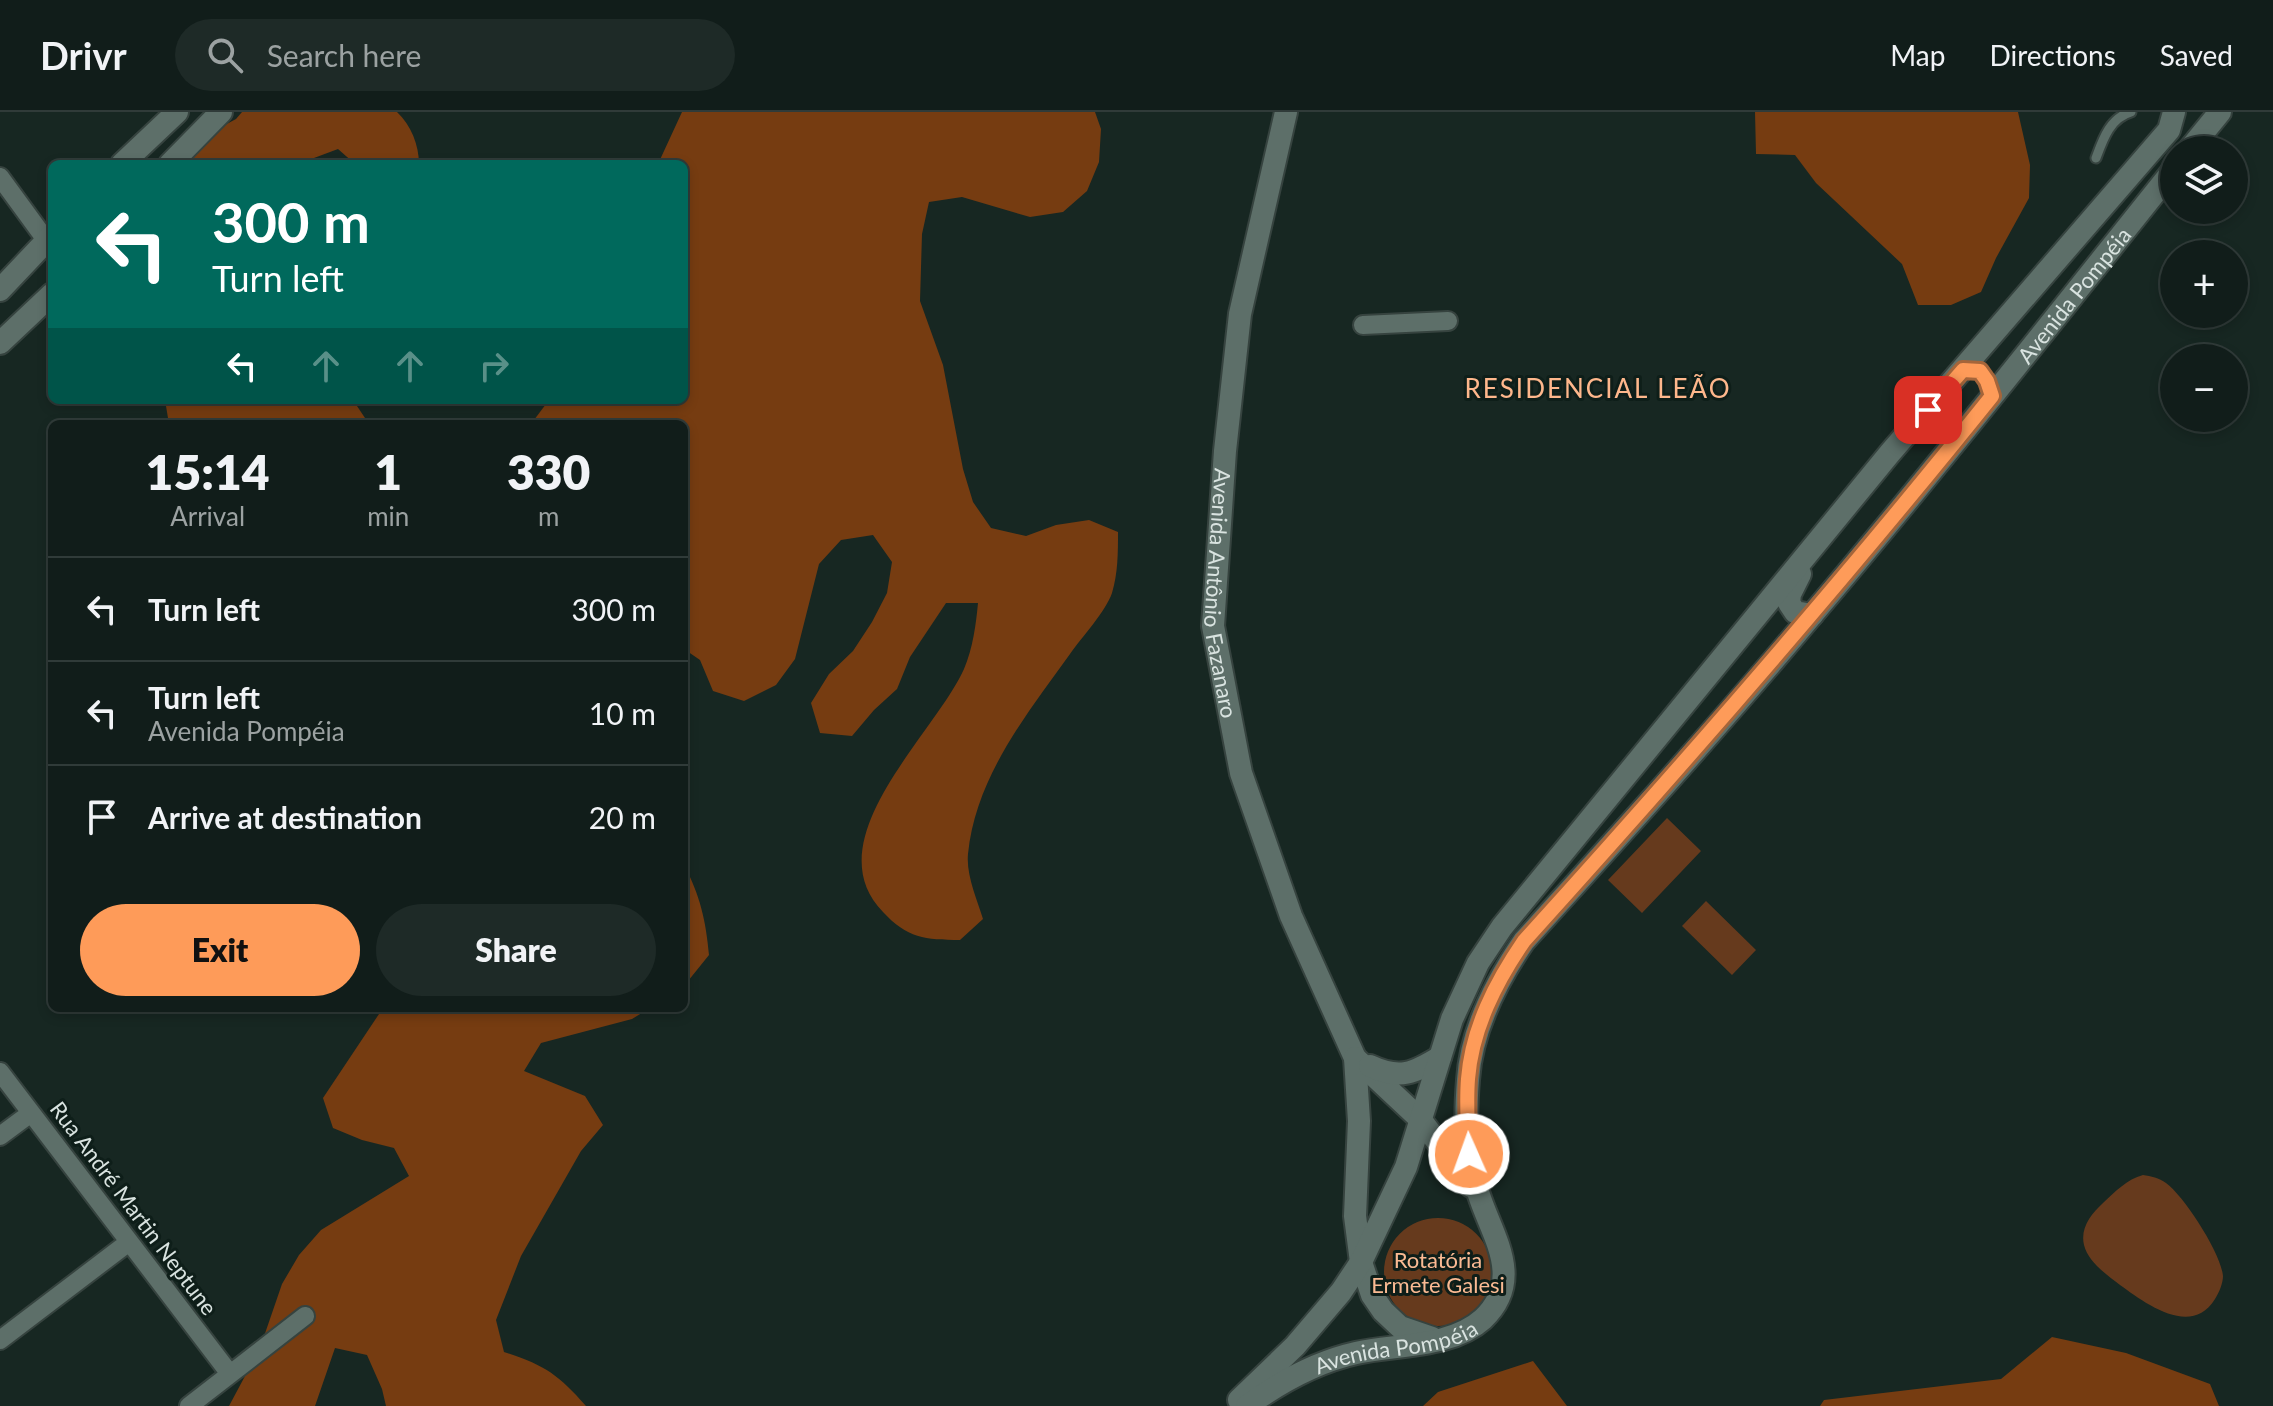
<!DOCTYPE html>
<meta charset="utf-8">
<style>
:root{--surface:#111d1a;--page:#1e2a27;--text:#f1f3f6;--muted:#9ca2a2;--line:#303b39;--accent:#fe9b59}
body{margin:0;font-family:Lato,sans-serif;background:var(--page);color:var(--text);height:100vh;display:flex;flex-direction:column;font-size:30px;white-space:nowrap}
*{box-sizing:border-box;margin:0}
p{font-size:26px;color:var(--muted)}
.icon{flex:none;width:44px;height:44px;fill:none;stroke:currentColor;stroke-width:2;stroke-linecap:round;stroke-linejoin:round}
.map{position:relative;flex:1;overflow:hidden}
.drawer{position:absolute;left:48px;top:308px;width:640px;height:592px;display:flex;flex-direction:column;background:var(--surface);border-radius:12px;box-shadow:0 4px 12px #0003,0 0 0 2px var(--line)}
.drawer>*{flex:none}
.top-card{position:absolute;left:48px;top:48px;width:640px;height:244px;border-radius:12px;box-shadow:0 4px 12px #0003,0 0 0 2px var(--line);background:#00695c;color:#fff;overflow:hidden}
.tools{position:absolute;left:2160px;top:24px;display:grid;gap:16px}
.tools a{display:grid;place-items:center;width:88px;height:88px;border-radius:50%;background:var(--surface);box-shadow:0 4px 12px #0003,0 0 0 2px var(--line);font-size:40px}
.pin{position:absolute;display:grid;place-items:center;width:68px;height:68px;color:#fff;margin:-34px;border-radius:16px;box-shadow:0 4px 12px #0006}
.me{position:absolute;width:88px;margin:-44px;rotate:358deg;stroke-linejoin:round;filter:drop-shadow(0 0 6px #0008)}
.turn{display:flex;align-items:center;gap:28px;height:168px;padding:0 32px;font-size:36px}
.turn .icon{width:104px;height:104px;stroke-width:2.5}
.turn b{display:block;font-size:56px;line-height:68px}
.lanes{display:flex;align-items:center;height:76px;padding:0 32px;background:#0003;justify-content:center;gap:40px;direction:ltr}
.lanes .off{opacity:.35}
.eta{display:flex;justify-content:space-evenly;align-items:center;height:136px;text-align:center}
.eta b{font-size:48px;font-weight:800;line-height:56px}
.primary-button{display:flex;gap:16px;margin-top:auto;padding:16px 32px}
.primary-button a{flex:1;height:92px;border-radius:48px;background:var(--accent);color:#111;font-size:32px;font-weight:800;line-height:92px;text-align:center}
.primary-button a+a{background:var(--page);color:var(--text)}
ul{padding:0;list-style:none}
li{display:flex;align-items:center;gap:24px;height:104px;padding:0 32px;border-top:2px solid var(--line)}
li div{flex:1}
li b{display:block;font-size:30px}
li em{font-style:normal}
header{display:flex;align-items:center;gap:48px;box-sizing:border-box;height:112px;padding:0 40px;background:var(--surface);border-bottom:2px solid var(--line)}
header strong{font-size:38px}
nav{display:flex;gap:44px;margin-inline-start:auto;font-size:28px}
.search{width:560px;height:72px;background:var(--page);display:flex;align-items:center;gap:20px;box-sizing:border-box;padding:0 28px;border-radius:44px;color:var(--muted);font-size:30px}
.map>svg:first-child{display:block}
</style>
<header>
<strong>Drivr</strong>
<div class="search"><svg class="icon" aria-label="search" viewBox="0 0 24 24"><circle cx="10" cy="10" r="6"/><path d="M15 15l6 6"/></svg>Search here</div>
<nav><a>Map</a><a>Directions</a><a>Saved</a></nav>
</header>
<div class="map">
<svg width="2273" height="1294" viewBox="0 0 2273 1294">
<rect width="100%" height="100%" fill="#172722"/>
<path fill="#663a1d" d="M 1667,706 L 1701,739 L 1642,801 L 1608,768 Z
M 1706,789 L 1756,838 L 1732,863 L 1682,814 Z
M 2143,1063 C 2151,1064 2159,1066 2166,1071 C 2184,1084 2221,1141 2223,1164 C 2223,1171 2219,1181 2215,1187 C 2191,1226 2145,1191 2120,1173 C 2107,1163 2088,1150 2084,1133 C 2080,1116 2091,1102 2103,1091 C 2115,1080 2127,1067 2143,1063 Z
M1384 1160a54 54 0 1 1 108 0a54 54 0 1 1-108 0Z"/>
<path fill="#763c11" d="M 242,0 L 397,0 C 411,13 419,33 419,52 L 355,52 L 338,37 L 298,52 L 177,52 L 208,22 L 236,7 Z
M 682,0 L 1095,0 L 1101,17 L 1099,50 L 1087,79 L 1063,100 L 1030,105 L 962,85 L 929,90 L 922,122 L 920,189 L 943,253 L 963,357 L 973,390 L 991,416 L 1026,424 L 1056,413 L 1089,408 L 1118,420 C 1118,441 1118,461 1112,481 C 1106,499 1082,525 1070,542 C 1027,602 976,664 968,742 C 966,763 977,787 983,807 L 960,828 C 925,828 907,826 883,800 C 813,728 935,622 964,557 C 973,536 976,512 978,491 L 946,491 L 910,545 L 897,577 L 874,598 L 852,624 L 820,621 L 811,591 L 829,562 L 853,539 L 872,510 L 887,481 L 892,450 L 873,423 L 841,428 L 819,452 L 795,547 L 776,573 L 744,589 L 713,579 L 700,548 L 684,537 L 684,312 L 531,312 L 549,288 L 684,288 L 684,52 L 658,52 Z
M 1755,0 L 2018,0 L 2030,53 L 2029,86 L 1996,146 L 1981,180 L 1951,193 L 1918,193 L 1902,152 L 1816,71 L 1795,43 L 1756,42 Z
M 165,288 L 353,288 L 369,312 L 169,312 Z
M 684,753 C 700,783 706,809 709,843 L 684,874 Z
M 383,896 L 650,896 L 632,907 L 541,931 L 524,959 L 585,984 L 603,1013 L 581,1039 L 521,1144 L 496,1208 L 504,1240 C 544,1253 558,1262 586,1294 L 386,1294 L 382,1277 L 367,1243 L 335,1236 L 315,1294 L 229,1294 L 260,1236 L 282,1172 L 299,1143 L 321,1118 L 409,1064 L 394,1036 L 362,1028 L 333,1016 L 323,986 Z
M 2052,1225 L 2126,1241 L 2210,1272 L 2219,1294 L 1820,1294 L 1824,1288 L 2001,1267 Z
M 1533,1249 L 1567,1294 L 1423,1294 L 1438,1280 Z"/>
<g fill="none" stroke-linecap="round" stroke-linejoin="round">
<g stroke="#36433f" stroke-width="13">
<path id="service" d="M 2096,46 C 2103,27 2110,6 2131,0"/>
</g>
<g stroke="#36433f" stroke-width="22">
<path id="minor" d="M 0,65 L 46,128
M 1363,213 L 1448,209
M 0,960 L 230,1262
M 0,1024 L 31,1001
M 0,1228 L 129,1130
M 189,1294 L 305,1204"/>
</g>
<g stroke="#36433f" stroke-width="26">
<path id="tertiary" d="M 122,52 L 177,0
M 170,52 L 221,0
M 0,178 L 52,123
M 0,231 L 52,182"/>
</g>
<g stroke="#36433f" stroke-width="26">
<g id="secondary">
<path id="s1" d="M 1286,0 L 1240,202 L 1225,339 L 1213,514 L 1241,661 L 1291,804 L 1355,946 L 1359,1009 L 1355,1104 L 1361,1150 L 1372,1183 L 1383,1199 L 1400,1215 L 1432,1226"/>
<path d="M 2189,38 L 2220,0"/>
<path d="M 1800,462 L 1790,482 L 1789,491 L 1795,500 L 1812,503"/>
<path d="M 1355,946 L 1420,1007 L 1471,1074"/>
<path d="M 1370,954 C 1400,968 1414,961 1440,945"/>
<path d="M 1239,1288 L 1295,1234 L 1341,1180 L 1361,1150 L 1406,1055 L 1452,907 L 1478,851 L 1502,815 L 1890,341 L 2169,18 L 2174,0"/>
<path id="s2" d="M 1247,1294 C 1280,1270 1316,1250 1356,1241 C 1396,1232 1451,1236 1483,1207 C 1525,1167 1492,1124 1479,1083 C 1475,1072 1473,1059 1470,1047 C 1465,1023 1466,993 1468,968 C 1471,918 1496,870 1524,829 C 1622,721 1719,614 1812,503 C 1936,357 2054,207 2174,57"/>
</g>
</g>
<use href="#service" stroke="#5d6f69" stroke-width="9"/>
<use href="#minor" stroke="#5d6f69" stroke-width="18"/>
<use href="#tertiary" stroke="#5d6f69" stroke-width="22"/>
<use href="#secondary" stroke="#5d6f69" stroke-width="22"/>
</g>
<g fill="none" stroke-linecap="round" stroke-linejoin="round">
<g stroke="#a5653a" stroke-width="20">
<path id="route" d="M 1469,1042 C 1468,1017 1466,992 1468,967 C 1472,916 1496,870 1524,829 C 1685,651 1842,471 1992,284 L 1987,269 L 1980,259 L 1963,258 L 1928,298"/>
</g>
<use href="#route" stroke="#fe9b59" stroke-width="14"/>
</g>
<g text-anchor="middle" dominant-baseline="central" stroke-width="6" stroke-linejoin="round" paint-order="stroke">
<g font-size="22" fill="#d9e3e0" stroke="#0e1e19">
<text stroke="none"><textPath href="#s2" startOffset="1506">Avenida Pompéia</textPath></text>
<text stroke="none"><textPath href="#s1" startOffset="488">Avenida Antônio Fazanaro</textPath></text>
<text transform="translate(134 1096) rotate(53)">Rua André Martin Neptune</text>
<text stroke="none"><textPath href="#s2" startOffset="162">Avenida Pompéia</textPath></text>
</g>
<g font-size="22" fill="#faba93" stroke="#0e1e19">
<text x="1438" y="1147">Rotatória<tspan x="1438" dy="25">Ermete Galesi</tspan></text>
</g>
<g font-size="26" letter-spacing="2" fill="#feb78c" stroke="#0e1e19">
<text x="1598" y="276">RESIDENCIAL LEÃO</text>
</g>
</g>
</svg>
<div class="tools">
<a><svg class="icon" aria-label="layers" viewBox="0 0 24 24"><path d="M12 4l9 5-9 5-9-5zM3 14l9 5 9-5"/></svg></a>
<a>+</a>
<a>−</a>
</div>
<div class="pin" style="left:1928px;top:298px;background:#d93025"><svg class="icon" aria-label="arrive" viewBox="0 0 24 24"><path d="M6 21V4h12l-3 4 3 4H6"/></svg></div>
<svg class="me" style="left:1469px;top:1042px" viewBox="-20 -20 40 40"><circle r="17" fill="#fe9b59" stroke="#fff" stroke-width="3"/><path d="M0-11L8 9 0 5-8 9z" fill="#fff"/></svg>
<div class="top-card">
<div class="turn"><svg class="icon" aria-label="left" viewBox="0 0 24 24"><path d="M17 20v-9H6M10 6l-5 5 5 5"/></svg><div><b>300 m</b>Turn left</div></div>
<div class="lanes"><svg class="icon" aria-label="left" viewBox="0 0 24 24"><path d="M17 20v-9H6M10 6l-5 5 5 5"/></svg><svg class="icon off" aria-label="ahead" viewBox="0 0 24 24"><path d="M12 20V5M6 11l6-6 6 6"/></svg><svg class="icon off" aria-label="ahead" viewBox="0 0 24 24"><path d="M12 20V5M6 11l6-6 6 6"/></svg><svg class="icon off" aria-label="right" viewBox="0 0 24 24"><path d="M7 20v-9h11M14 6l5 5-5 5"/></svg></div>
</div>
<section class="drawer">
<div class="eta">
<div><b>15:14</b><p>Arrival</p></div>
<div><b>1</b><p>min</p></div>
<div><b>330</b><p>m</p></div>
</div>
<ul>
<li><svg class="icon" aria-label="left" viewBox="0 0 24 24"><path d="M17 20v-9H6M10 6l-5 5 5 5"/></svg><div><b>Turn left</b></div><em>300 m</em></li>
<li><svg class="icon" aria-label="left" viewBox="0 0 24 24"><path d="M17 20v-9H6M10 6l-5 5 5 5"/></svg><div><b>Turn left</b><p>Avenida Pompéia</p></div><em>10 m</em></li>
<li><svg class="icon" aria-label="arrive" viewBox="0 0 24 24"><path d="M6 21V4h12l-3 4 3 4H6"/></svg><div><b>Arrive at destination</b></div><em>20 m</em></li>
</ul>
<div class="primary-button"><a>Exit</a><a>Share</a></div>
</section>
</div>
